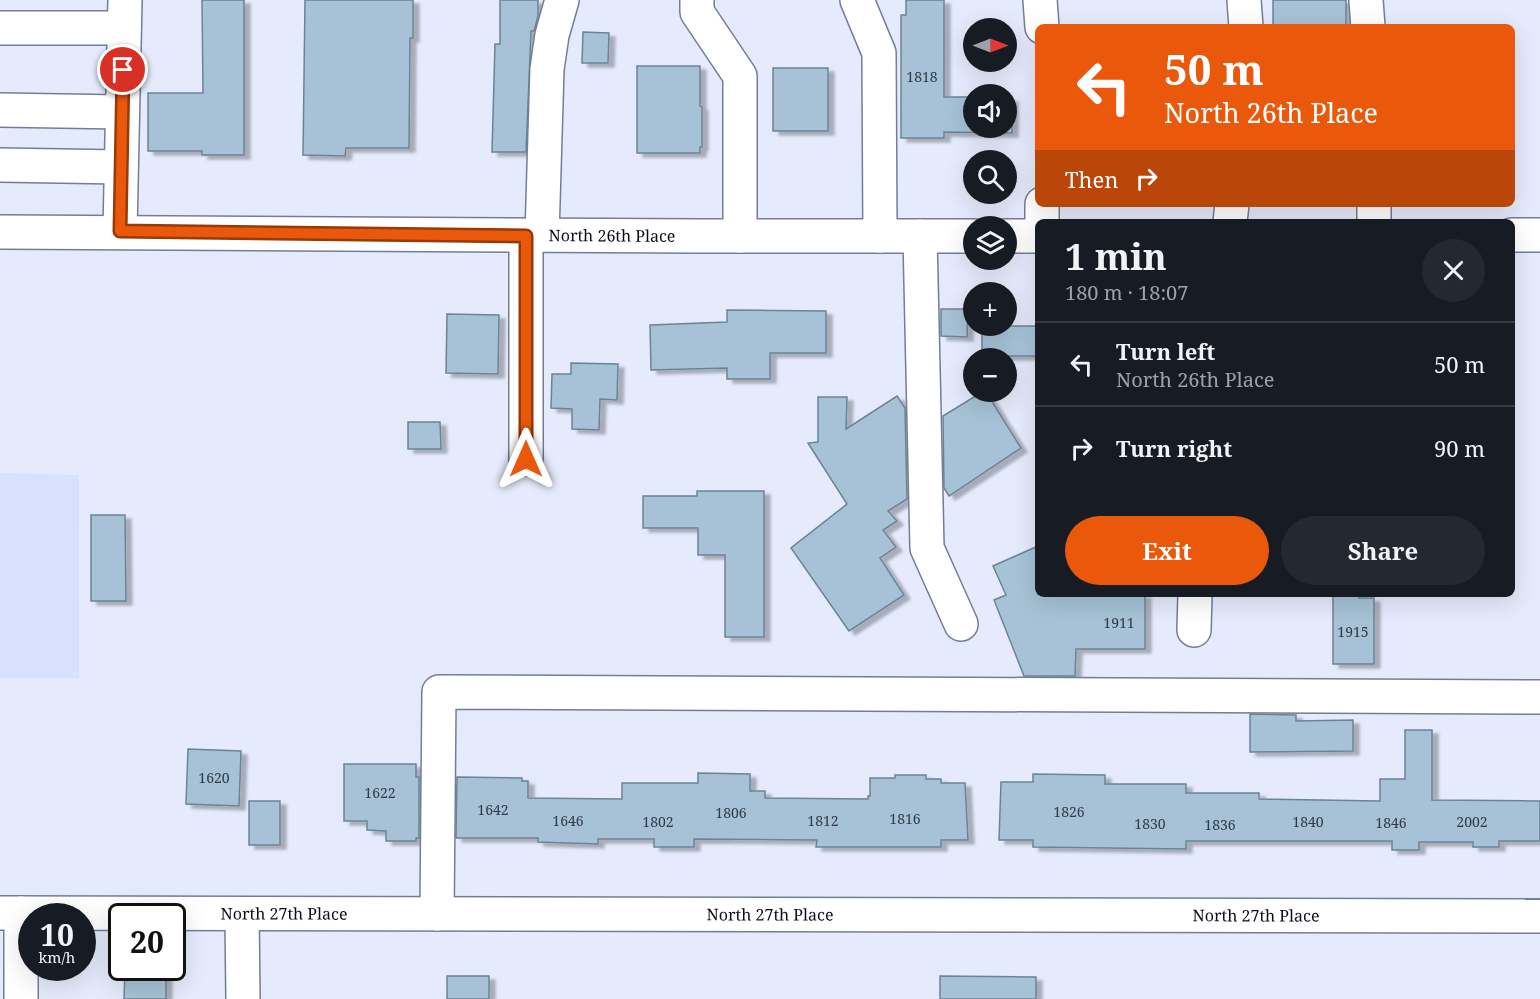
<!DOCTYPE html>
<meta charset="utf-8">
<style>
:root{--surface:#171b24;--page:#242831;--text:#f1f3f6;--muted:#9ea1a6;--line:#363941;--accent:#ea580c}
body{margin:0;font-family:"Noto Serif",serif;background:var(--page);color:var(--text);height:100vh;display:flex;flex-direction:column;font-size:22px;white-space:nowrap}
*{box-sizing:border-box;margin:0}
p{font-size:20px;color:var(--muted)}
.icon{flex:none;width:33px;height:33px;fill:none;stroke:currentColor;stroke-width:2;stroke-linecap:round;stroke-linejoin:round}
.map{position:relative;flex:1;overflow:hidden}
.drawer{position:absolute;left:1035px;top:219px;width:480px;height:378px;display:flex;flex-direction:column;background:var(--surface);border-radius:9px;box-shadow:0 6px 24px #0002}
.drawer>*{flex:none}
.guide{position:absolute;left:1035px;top:24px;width:480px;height:183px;border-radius:9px;box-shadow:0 6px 24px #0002;background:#ea580c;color:#fff;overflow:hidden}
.needle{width:39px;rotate:90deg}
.controls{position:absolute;left:963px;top:18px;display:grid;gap:12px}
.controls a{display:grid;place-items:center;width:54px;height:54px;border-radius:50%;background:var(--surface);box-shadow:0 6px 24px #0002;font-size:30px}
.speed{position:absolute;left:18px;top:903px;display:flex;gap:12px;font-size:30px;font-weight:700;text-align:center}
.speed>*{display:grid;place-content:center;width:78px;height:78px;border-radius:50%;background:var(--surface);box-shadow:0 6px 24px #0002;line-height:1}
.speed small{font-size:15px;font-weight:400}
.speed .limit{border:3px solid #111;border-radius:9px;background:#fff;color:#111}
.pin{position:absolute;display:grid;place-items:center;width:51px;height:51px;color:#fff;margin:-26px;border:3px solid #fff;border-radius:50%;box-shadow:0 2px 6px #0007}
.me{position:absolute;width:66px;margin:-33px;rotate:0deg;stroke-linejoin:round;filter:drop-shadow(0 0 4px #0008)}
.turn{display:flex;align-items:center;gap:21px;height:126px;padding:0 30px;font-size:27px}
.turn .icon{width:78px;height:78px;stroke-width:2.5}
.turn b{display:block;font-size:42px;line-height:51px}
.then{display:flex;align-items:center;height:57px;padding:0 30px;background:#0003;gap:12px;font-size:22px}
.round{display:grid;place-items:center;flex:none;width:63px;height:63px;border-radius:32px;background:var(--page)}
.overview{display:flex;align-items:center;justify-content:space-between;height:102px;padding:0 30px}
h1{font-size:36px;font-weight:700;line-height:45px}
.action{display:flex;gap:12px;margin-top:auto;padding:12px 30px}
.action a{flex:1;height:69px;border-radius:36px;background:var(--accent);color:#fff;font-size:24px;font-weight:700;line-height:69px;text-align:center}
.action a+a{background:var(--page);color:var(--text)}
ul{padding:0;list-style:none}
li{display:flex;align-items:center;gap:18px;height:84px;padding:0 30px;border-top:2px solid var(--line)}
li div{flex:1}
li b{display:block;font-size:22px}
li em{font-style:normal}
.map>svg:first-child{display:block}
</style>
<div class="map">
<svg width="1540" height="999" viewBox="0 0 1540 999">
<defs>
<filter id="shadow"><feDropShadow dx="6" dy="4" stdDeviation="1.5" flood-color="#0004"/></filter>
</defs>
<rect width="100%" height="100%" fill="#e5ebfc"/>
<path fill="#d7e1fe" d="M 0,473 L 79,475 L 79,678 L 0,678 Z"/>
<path fill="#a7c2d6" stroke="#6b8497" stroke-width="1.5" filter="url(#shadow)" d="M 202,0 L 244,0 L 244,155 L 202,155 L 202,151 L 148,151 L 148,93 L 203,93 Z
M 305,0 L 413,0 L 413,38 L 410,38 L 409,148 L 346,148 L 345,156 L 303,155 Z
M 500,0 L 538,0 L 538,16 L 534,31 L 531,31 L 526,152 L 492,152 L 495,44 L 500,44 Z
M 906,0 L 944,0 L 944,97 L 974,97 L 974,128 L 1006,128 L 1006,98 L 1012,98 L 1012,133 L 944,132 L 944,138 L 901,138 L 901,15 L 906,15 Z
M 1273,0 L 1346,0 L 1346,27 L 1273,27 Z
M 583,32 L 609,33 L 608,63 L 582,63 Z
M 637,66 L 700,66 L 700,106 L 702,107 L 702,147 L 700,147 L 700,153 L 637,153 Z
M 773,68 L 828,68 L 828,131 L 773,131 Z
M 941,309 L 968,309 L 967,337 L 941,336 Z
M 727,310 L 826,311 L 826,353 L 770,353 L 770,379 L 727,379 L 727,368 L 651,370 L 650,325 L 727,322 Z
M 447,314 L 499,315 L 498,374 L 446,373 Z
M 982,326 L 1038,326 L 1038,356 L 982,356 Z
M 571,363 L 618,364 L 617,400 L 600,399 L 599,430 L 572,429 L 572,409 L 551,408 L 552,374 L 571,374 Z
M 982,392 L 986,392 L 1021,448 L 949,496 L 944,488 L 943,416 Z
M 897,396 L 905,408 L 907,499 L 888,511 L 897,521 L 883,530 L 896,547 L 880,558 L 904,595 L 849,631 L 791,548 L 847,504 L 808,443 L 818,442 L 818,397 L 847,397 L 846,429 Z
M 408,422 L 440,422 L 441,449 L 408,449 Z
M 697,491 L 764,491 L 764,637 L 725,637 L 725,555 L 698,555 L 698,528 L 643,528 L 643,496 L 697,496 Z
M 91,515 L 125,515 L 126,601 L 91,601 Z
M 1038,546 L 1038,594 L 1145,594 L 1145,649 L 1076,649 L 1075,676 L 1024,676 L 994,600 L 1006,595 L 993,566 Z
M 1333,594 L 1359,594 L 1359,598 L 1374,598 L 1374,664 L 1333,664 Z
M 1250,714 L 1296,715 L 1296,721 L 1353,720 L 1353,751 L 1250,752 Z
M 1405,730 L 1432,730 L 1432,800 L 1540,801 L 1540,841 L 1499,841 L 1499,847 L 1473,847 L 1473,842 L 1419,842 L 1419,850 L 1392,850 L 1392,841 L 1186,841 L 1186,849 L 1033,847 L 1033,840 L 999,840 L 1001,782 L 1033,782 L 1033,774 L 1105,775 L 1105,784 L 1186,784 L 1186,793 L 1259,793 L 1259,799 L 1380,801 L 1380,779 L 1405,779 Z
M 188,749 L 241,751 L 239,806 L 186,804 Z
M 344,764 L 416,764 L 416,777 L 419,777 L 419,838 L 416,838 L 416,841 L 386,841 L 386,831 L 367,830 L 367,821 L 344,821 Z
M 698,773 L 750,774 L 750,791 L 765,791 L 765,798 L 868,799 L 868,796 L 870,796 L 870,778 L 895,778 L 895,775 L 926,775 L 926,779 L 941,779 L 941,783 L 965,783 L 968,840 L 941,840 L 941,847 L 816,847 L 817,840 L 694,839 L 694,847 L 654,847 L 654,839 L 598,839 L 598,844 L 538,842 L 538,838 L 456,838 L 457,777 L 522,778 L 522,781 L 528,781 L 528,798 L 622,799 L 622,783 L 698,783 Z
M 249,801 L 280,801 L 280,845 L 249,845 Z
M 125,968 L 166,968 L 166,999 L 124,999 Z
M 447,976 L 489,976 L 489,999 L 447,999 Z
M 940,976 L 1036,977 L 1036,999 L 940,999 Z"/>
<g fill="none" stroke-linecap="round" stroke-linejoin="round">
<g stroke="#747d97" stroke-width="36">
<g id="minor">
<path d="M 697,0 L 697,12 L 740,76 L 740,236"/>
<path d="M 857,0 L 879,53 L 880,236"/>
<path d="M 1040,0 L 1042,27"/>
<path d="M 1244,0 L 1246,27"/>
<path d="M 1366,0 L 1368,27"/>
<path d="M 0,28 L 124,28"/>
<path d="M 0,110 L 122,112"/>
<path d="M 0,165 L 121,167"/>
<path d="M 1042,204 L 1042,222"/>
<path d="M 1374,204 L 1374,222"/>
<path d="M 1230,222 L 1232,204"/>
<path d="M 120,231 L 125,0"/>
<path id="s1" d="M 0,232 L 699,236 L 974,236"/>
<path d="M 542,235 L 547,69 L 552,35 L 562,0"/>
<path d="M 1512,235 L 1540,235"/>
<path d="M 526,236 L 526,459"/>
<path d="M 920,236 L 927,548 L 961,624"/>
<path d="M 1006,236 L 1038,236"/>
<path d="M 1194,630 L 1195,594"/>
<path id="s2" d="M 0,913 L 1540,916"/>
<path d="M 242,914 L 243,999"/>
<path d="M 437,914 L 439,692 L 1540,697"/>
<path d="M 21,999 L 21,913"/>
</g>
</g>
<use href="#minor" stroke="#fff" stroke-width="33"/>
</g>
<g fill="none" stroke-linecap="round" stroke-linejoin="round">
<g stroke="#983908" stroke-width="15">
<path id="route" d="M 123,70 L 120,231 L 526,236 L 526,459"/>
</g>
<use href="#route" stroke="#ea580c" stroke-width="10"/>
</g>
<g text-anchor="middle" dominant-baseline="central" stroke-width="4.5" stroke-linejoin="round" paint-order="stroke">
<g font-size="14" fill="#313a47">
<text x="922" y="76">1818</text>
<text x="1119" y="622">1911</text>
<text x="1353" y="631">1915</text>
<text x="214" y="777">1620</text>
<text x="380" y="792">1622</text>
<text x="493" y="809">1642</text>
<text x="1069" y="811">1826</text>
<text x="731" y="812">1806</text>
<text x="905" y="818">1816</text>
<text x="568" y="820">1646</text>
<text x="823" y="820">1812</text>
<text x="658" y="821">1802</text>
<text x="1308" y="821">1840</text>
<text x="1472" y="821">2002</text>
<text x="1391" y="822">1846</text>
<text x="1150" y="823">1830</text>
<text x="1220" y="824">1836</text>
</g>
<g font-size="16" fill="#0a0d17" stroke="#e5ebfc">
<text stroke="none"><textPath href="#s1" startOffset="612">North 26th Place</textPath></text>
<text stroke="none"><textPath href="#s2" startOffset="284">North 27th Place</textPath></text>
<text stroke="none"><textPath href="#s2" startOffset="770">North 27th Place</textPath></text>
<text stroke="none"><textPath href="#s2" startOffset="1256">North 27th Place</textPath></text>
</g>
</g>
</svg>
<div class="controls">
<a><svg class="needle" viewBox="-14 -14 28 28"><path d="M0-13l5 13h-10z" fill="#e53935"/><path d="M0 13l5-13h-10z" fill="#9ea1a6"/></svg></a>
<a><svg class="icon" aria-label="sound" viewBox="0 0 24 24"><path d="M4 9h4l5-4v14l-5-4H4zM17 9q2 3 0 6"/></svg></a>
<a><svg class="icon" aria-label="search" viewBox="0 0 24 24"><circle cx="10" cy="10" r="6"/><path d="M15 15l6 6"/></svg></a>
<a><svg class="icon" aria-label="layers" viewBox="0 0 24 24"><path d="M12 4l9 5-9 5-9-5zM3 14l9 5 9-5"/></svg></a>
<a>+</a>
<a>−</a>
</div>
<div class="speed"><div>10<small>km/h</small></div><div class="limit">20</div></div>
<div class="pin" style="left:123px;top:70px;background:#d93025"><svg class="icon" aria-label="arrive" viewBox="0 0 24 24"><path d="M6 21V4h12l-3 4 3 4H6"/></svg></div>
<svg class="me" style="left:526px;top:459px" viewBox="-20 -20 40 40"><path d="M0-17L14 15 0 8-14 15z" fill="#ea580c" stroke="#fff" stroke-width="4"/></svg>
<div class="guide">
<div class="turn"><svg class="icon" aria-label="left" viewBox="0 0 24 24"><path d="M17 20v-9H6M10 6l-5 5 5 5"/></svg><div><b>50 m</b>North 26th Place</div></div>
<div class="then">Then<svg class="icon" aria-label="right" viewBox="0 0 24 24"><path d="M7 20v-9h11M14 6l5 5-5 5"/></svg></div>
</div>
<section class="drawer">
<div class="overview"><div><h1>1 min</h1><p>180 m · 18:07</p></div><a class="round"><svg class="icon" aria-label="close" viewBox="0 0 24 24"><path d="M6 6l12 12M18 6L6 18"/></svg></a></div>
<ul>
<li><svg class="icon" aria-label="left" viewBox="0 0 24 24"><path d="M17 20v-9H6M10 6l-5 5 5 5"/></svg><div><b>Turn left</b><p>North 26th Place</p></div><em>50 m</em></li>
<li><svg class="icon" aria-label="right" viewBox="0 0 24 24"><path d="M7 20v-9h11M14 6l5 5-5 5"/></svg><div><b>Turn right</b></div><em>90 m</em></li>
</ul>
<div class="action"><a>Exit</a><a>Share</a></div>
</section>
</div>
